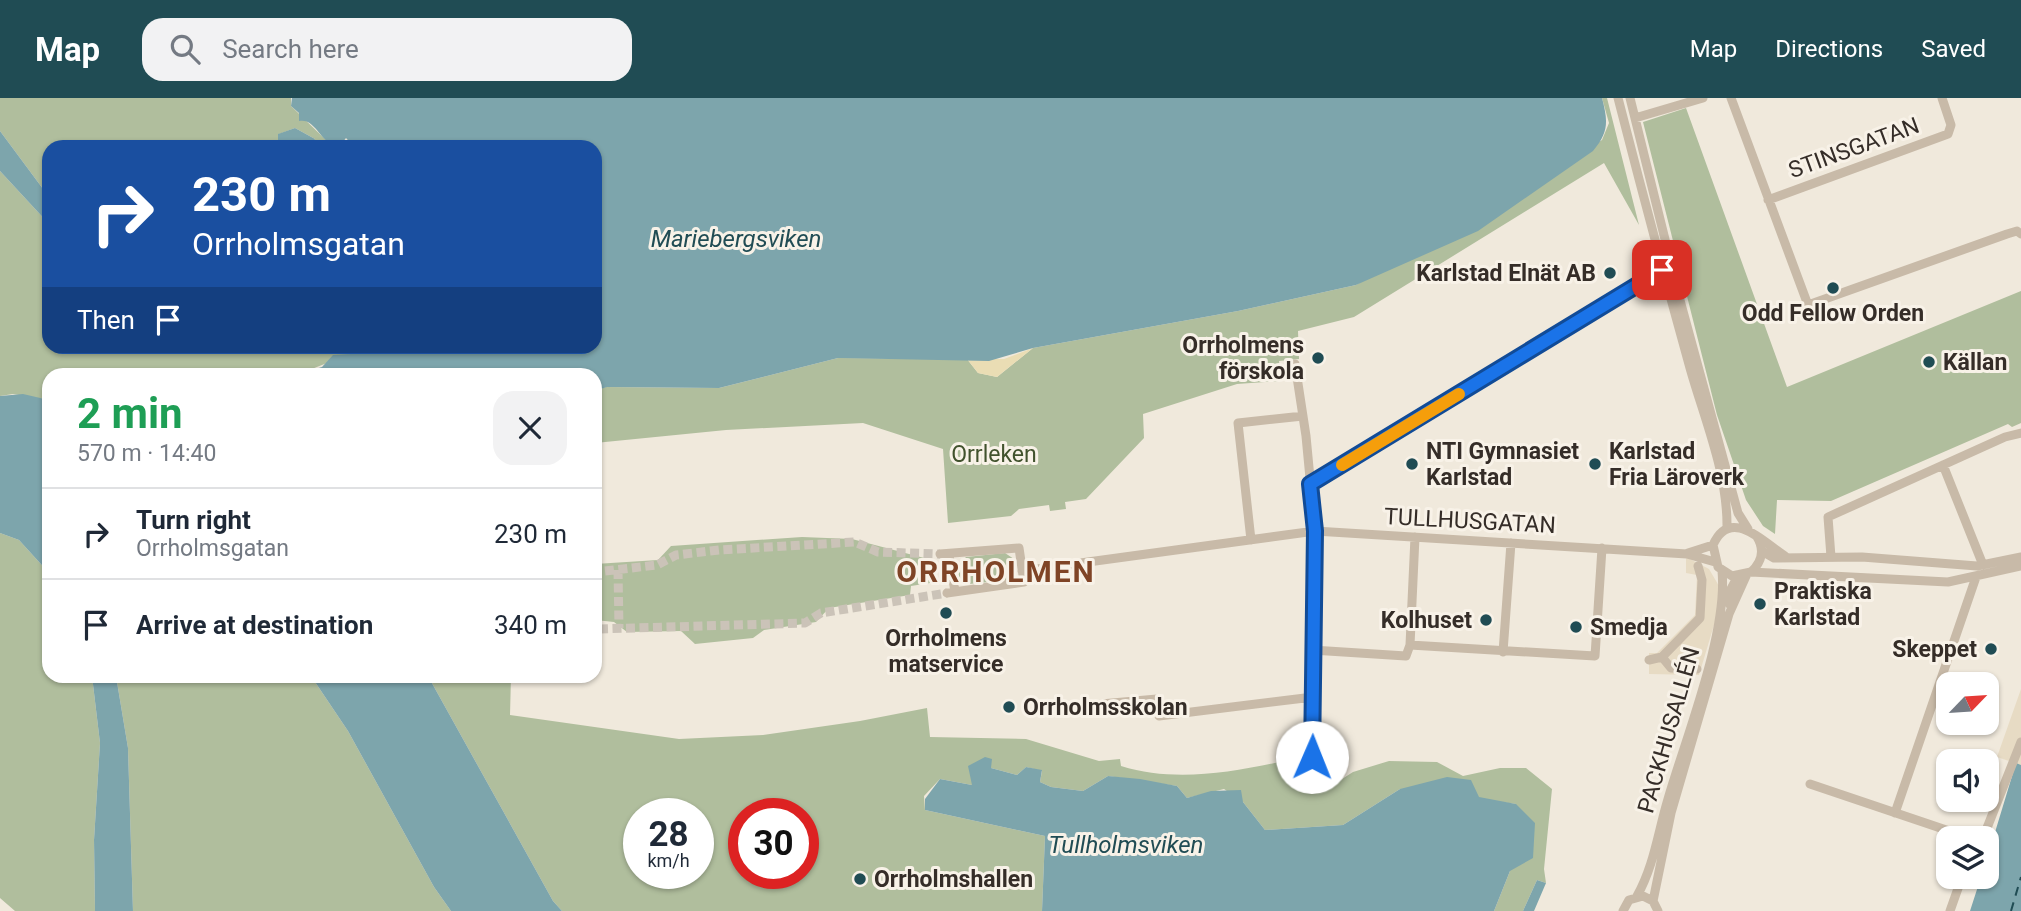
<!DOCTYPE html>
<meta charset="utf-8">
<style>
:root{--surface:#fff;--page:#f2f2f3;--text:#1f2937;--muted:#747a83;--line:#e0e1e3;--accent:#204c54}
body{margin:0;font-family:Roboto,sans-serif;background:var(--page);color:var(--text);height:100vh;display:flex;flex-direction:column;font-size:26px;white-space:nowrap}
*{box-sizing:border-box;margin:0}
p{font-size:23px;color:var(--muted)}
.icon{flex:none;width:38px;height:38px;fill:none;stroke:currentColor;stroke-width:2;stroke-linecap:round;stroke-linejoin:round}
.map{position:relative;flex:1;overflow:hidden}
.drawer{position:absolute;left:42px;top:270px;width:560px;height:315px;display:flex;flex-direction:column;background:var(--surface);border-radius:21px;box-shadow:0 2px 5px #0004}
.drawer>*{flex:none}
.guide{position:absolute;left:42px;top:42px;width:560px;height:214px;border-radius:21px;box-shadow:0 2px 5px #0004;background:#1a4fa0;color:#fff;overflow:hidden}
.needle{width:46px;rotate:65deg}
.fabs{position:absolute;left:1936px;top:574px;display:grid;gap:14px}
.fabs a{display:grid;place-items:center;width:63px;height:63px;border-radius:14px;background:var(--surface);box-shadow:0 2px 5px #0004;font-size:35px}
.speed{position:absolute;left:623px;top:700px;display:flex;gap:14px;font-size:35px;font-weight:700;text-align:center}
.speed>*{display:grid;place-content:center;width:91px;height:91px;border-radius:50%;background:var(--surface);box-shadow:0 2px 5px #0004;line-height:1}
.speed small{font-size:18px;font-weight:400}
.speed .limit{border:10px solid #d22;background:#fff;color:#111}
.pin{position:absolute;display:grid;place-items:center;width:60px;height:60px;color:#fff;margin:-30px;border-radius:14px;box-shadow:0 4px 10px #0006}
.me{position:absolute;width:77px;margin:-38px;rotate:1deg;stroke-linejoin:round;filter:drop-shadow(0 0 5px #0008)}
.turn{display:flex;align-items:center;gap:24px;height:147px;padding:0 35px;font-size:32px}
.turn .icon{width:91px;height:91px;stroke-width:2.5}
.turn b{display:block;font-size:49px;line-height:60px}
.then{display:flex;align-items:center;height:66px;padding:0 35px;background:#0003;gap:14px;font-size:26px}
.round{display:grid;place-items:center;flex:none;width:74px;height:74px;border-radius:21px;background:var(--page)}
.summary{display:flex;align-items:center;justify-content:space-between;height:119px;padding:0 35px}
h1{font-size:42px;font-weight:700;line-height:52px;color:#1e9e55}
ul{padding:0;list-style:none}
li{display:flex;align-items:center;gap:21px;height:91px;padding:0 35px;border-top:2px solid var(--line)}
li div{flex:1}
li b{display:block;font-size:26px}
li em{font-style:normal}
header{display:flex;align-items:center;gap:42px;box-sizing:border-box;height:98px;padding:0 35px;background:var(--accent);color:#fff}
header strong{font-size:33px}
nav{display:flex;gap:38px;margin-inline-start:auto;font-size:24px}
.search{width:490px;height:63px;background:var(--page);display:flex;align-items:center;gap:18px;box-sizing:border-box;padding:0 24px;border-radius:21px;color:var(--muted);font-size:26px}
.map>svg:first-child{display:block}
</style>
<header>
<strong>Map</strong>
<div class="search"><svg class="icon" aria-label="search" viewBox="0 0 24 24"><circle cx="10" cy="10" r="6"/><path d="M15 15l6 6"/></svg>Search here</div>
<nav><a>Map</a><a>Directions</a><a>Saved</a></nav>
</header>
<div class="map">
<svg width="2021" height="813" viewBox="0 0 2021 813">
<rect width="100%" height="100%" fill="#f0e9dc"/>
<path fill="#b0be9d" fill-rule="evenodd" d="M 0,0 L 291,0 L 291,8 L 329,45 L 324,48 L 313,47 L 315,41 L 295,30 L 279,36 L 278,49 L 49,49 L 49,99 L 0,33 Z
M 1602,0 L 1607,0 L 1639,127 L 1604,65 L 1354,219 L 1298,233 L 1299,261 L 1279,263 L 1281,283 L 1237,286 L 1143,316 L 1144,340 L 1086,401 L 1065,404 L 1066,411 L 1050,413 L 1049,407 L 1019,411 L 1011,418 L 948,425 L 943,351 L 863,325 L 726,332 L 595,345 L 595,293 L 606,289 L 719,290 L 838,260 L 967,261 L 978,275 L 997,279 L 1033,250 L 1238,213 L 1356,187 L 1602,42 L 1609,25 Z
M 1686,10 L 1787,289 L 2021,193 L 2021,325 L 2012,329 L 2008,326 L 1831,403 L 1777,402 L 1775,436 L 1763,428 L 1746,402 L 1717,317 L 1643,24 Z
M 0,73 L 49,126 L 49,248 L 358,249 L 350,256 L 299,276 L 49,276 L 49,302 L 13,296 L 0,298 Z
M 0,435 L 19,442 L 49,475 L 49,578 L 92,578 L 100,645 L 94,742 L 95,813 L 15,813 L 0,800 Z
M 802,439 L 852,441 L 928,461 L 930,485 L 911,488 L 910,497 L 829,510 L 816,524 L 764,532 L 753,540 L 695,546 L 681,533 L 627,534 L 614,524 L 595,522 L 595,466 L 658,462 L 671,448 Z
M 1005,455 L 1014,461 L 1016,472 L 1008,482 L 969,486 L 959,479 L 958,468 L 966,459 Z
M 116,578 L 311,578 L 348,633 L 434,789 L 451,813 L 133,813 L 128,650 Z
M 428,578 L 511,578 L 510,617 L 679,641 L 763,637 L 860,623 L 927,610 L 930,639 L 1026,641 L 1099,663 L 1120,661 L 1121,668 C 1182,687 1247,671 1307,658 L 1310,685 L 1339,683 L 1353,674 L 1389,663 L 1437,664 L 1463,678 L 1500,670 L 1526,670 L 1552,691 L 1544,771 L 1546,785 L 1537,782 L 1523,813 L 1494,813 L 1510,773 L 1516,706 L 1400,691 L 1343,727 L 1265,732 L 1243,704 L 1224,691 L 1187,700 L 1177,688 L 1108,678 L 1083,693 L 1051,689 L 1040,684 L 1042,673 L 1026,669 L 1017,677 L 991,670 L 972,687 L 940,681 L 924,698 L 925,712 L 1045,738 L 1042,813 L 562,813 L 553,803 ZM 639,716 L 698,716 L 698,775 L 639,775 ZM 744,716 L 803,716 L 803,775 L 744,775 Z"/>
<path fill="#eaddb4" d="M 1033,250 L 997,279 L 978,275 L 967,261 L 1004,261 Z"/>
<path fill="#e7dbc4" d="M 1686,459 L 1709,471 L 1719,488 L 1720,507 L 1699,577 L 1649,576 L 1649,555 L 1657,555 L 1695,517 L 1697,477 L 1686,475 Z
M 2021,591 L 2021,667 L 1997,659 Z"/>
<path fill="#7da5ac" d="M 292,0 L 1602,0 C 1608,23 1609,34 1593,53 L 1478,133 L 1356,187 L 1238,213 L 1033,250 L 989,263 L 838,260 L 719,290 L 607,289 L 595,293 L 595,276 L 299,276 L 322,269 L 333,257 L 350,256 L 358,249 L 595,248 L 595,49 L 354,49 L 346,40 L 339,49 L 278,49 L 278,36 L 295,30 L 315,41 L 313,47 L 329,45 C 318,36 312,20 299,23 L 299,15 L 291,8 Z
M 0,33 L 49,99 L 49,126 L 0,73 Z
M 23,296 L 49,302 L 49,475 L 19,442 L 0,435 L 0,298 Z
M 92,578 L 116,578 L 128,650 L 133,813 L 95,813 L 94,742 L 100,645 Z
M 311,578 L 428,578 L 553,803 L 562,813 L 451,813 L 434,789 L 348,633 Z
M 985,659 L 992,661 L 991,670 L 1017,677 L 1026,669 L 1042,672 L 1040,684 L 1051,689 L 1083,693 L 1108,678 L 1140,681 L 1177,688 L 1187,700 L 1211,693 L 1241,692 L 1243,704 L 1265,732 L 1343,727 L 1400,691 L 1447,679 L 1471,682 L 1479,699 L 1516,706 L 1535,725 L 1533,760 L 1510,773 L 1494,813 L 1042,813 L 1045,738 L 925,712 L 925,701 L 940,681 L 972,687 L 968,668 Z
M 2016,665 L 2021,667 L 2021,813 L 1970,813 L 1981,779 L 1986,779 L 1986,764 Z
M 1537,782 L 1546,785 L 1534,813 L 1523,813 Z"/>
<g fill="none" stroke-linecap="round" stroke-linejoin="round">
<path stroke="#204c54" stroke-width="2" stroke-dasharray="9 7" stroke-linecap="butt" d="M 2011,813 L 2021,779"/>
<path stroke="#cbc3b8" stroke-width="9" stroke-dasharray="9 4.5" stroke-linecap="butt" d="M 618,472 L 619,530
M 605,473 L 657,467 L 676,457 L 719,452 L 855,444 L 878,454 L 940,456
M 599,531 L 805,525 L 821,515 L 947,495"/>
<path stroke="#c8baa8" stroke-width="9" d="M 1618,0 C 1641,90 1665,180 1690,270 C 1705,323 1728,376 1727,431
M 1630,0 L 1681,206 L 1738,415 L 1748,431
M 1731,0 L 1808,207 L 2007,136 L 2017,133 L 2021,136
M 1635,20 L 1703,0
M 1768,102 L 1948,36 L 1951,27 L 1942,0
M 1295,266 L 1306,338 L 1315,433 L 1312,659
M 1943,367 L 1983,467
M 1310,386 L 1662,172
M 1757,439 C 1765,452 1762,464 1751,474 L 1732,478 L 1718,469 L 1713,447 C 1730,408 1763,444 1785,458
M 1251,442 L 1238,325 L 1303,318
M 1762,453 L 1774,460 L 1862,459 L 1977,468 L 2021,459
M 1688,455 L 1713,447
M 940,456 L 1019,450 L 1024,484 L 947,495
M 949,457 L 955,494
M 1831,459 L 1828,419 L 2005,339 L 2021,335
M 1022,473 L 1315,433 L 1687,456 L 1715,464
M 1751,474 L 1948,484 L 2021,468
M 1730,507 L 1731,491 L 1738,478
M 1410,547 L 1595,558 L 1602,450
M 1312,552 L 1406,558 L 1410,547 L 1415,439
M 1503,554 L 1511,445
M 1662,559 L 1671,570 L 1697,571
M 1649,562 L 1662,559 L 1700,520 L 1702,482 L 1698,468
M 1101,606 L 1157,601 L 1159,618 L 1313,599
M 1810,686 L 1970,740
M 1895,715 L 1976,479
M 1980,738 L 1985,735 L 2021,644
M 1637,798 C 1654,768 1658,734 1668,701 C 1686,639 1728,535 1722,473
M 1653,803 L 1671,715 L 1729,516 L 1747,476
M 1623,813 L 1629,802 L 1643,798 L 1653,803 L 1658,813
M 1950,813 L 1962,779"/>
</g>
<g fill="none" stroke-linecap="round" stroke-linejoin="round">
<g stroke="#114b97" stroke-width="18">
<path id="route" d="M 1312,659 L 1315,433 L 1310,386 L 1662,172"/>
</g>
<use href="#route" stroke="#1a73e8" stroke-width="12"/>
<path stroke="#f59e0b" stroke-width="12" d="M 1342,367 L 1459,296"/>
</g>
<g fill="#204c54" stroke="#f8f2e8" stroke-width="2.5">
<circle cx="1610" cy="175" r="7"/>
<circle cx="1833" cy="190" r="7"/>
<circle cx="1318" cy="260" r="7"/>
<circle cx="1929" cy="264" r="7"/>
<circle cx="1412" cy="366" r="7"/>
<circle cx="1595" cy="366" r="7"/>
<circle cx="1760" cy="506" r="7"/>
<circle cx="946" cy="515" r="7"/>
<circle cx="1486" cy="522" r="7"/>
<circle cx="1576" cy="529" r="7"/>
<circle cx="1991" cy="551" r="7"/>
<circle cx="1009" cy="609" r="7"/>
<circle cx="860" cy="781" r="7"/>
</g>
<g text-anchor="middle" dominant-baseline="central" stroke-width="6" stroke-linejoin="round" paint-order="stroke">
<g font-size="23" fill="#352d28" stroke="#f8f2e8">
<text transform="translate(1854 50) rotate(-20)">STINSGATAN</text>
<text transform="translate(1470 423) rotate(3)">TULLHUSGATAN</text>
<text transform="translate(1669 632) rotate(-74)">PACKHUSALLÉN</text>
</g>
<g font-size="23" font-weight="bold" fill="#352d28" stroke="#f8f2e8" text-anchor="start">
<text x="1596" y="175" text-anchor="end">Karlstad Elnät AB</text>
<text x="1833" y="215" text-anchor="middle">Odd Fellow Orden</text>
<text x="1304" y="247" text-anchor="end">Orrholmens<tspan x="1304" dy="26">förskola</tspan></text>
<text x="1943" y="264">Källan</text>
<text x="1426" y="353">NTI Gymnasiet<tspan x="1426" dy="26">Karlstad</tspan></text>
<text x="1609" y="353">Karlstad<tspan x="1609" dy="26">Fria Läroverk</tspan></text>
<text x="1774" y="493">Praktiska<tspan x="1774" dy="26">Karlstad</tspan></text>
<text x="1472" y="522" text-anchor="end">Kolhuset</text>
<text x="1590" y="529">Smedja</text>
<text x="946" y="540" text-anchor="middle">Orrholmens<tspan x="946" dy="26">matservice</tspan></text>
<text x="1977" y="551" text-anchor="end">Skeppet</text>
<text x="1023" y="609">Orrholmsskolan</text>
<text x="874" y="781">Orrholmshallen</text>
</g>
<g font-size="23" fill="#41522d" stroke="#f8f2e8">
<text x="994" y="356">Orrleken</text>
</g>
<g font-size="24" font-style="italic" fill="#204c54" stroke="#f8f2e8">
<text x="736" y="141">Mariebergsviken</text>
<text x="1126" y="747">Tullholmsviken</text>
</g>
<g font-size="30" font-weight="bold" letter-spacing="2" fill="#7f4426" stroke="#f8f2e8">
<text x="996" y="473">ORRHOLMEN</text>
</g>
</g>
</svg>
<div class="fabs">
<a><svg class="needle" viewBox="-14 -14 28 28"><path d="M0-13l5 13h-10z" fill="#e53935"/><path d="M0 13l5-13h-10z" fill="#747a83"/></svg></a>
<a><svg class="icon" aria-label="sound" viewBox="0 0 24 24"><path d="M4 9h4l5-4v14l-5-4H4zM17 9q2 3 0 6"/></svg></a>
<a><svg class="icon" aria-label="layers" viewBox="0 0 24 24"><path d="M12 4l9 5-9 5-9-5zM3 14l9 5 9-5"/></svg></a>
</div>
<div class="speed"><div>28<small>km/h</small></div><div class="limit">30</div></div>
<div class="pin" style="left:1662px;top:172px;background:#d93025"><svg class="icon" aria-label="arrive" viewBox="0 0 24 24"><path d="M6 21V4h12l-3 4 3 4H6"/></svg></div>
<svg class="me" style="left:1312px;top:659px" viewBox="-20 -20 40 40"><circle r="19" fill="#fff"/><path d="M0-13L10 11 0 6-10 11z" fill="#1a73e8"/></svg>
<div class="guide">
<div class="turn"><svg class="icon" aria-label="right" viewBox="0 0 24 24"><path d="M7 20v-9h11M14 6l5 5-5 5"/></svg><div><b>230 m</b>Orrholmsgatan</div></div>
<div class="then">Then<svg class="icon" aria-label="arrive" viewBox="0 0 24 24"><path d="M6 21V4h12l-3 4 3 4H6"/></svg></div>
</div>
<section class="drawer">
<div class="summary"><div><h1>2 min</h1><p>570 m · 14:40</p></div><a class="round"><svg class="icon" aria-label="close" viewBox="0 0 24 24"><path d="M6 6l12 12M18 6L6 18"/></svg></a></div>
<ul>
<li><svg class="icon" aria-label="right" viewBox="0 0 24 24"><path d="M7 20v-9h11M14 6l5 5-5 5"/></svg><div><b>Turn right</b><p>Orrholmsgatan</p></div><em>230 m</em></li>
<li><svg class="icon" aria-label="arrive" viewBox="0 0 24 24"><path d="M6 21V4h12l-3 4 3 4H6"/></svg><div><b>Arrive at destination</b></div><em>340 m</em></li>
</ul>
</section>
</div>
